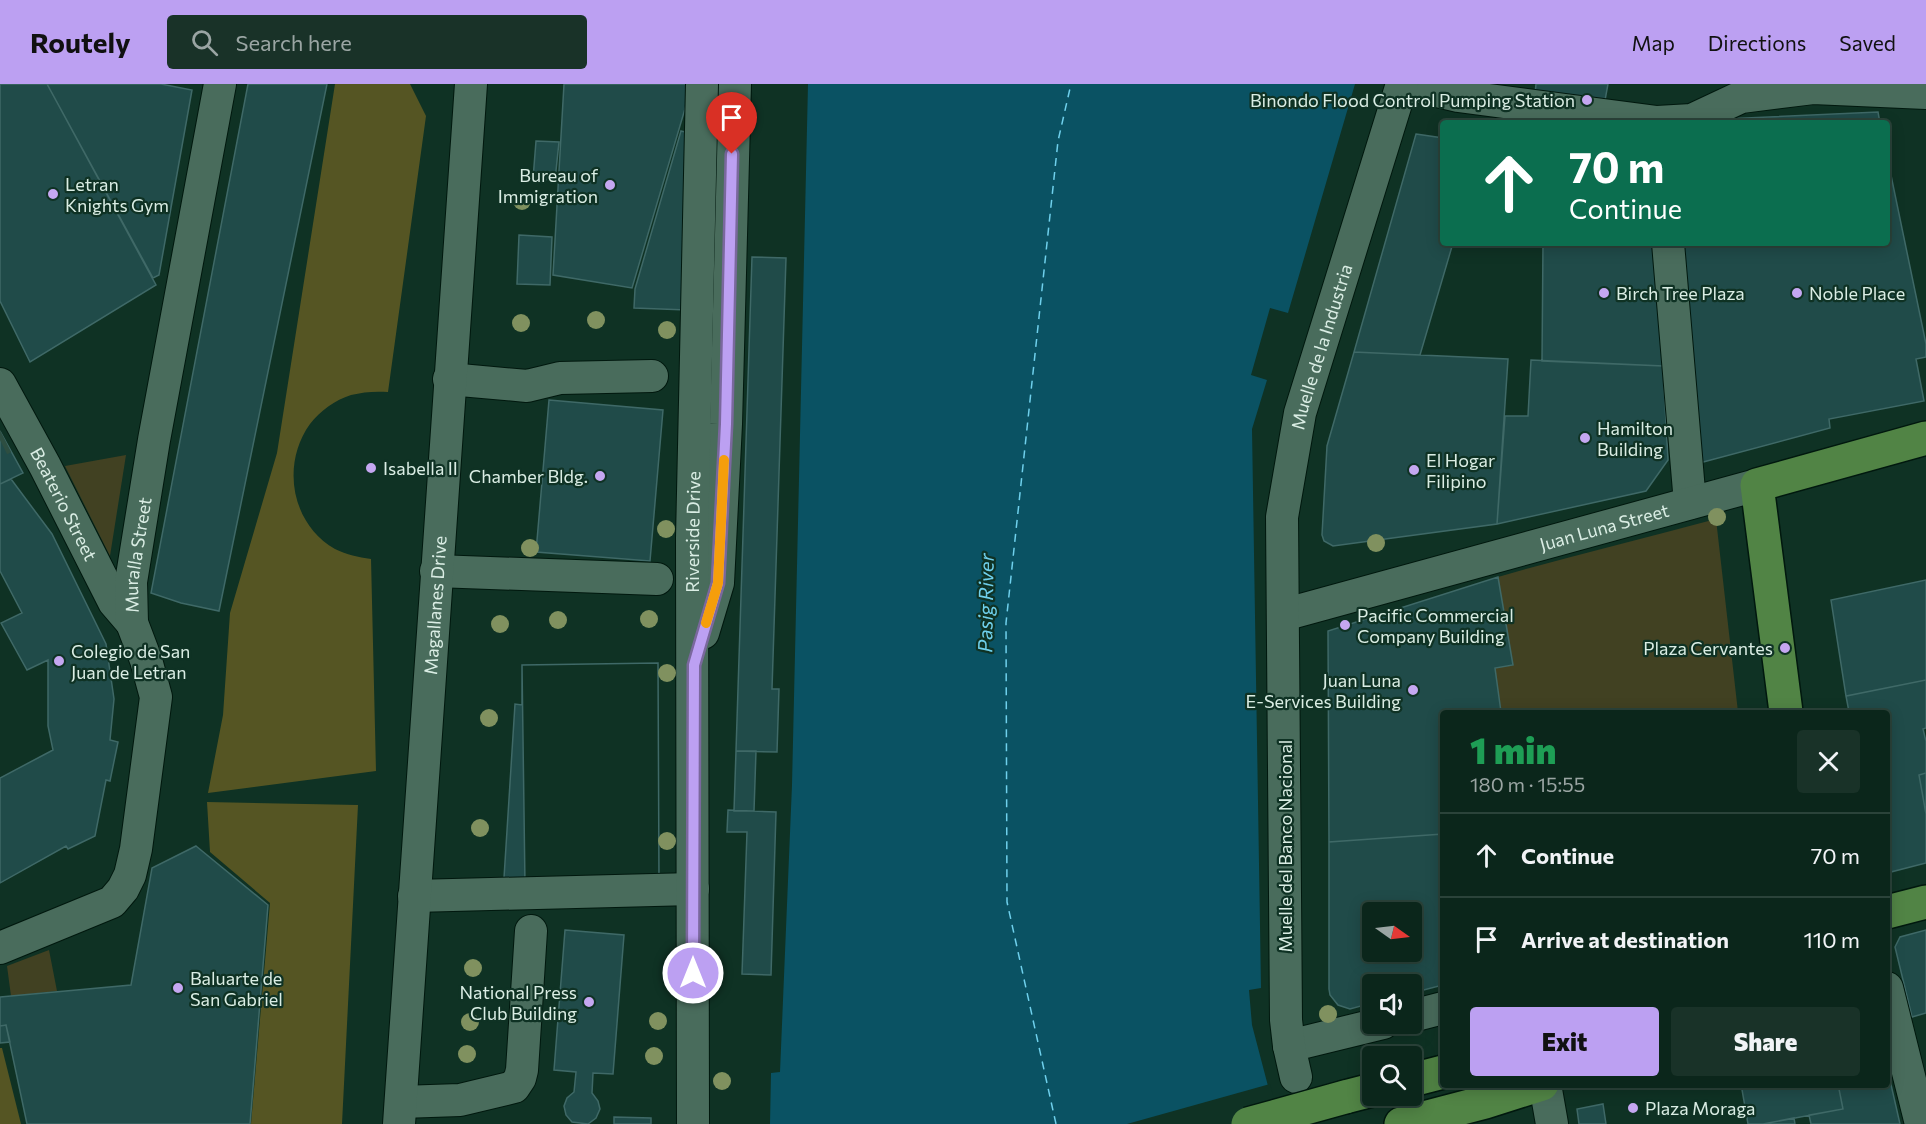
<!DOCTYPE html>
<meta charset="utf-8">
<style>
:root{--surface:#0b261b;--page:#193228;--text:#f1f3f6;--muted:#9aa5a3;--line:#2b433a;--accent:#bca0f2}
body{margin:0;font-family:Commissioner,sans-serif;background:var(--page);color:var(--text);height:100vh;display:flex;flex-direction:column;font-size:22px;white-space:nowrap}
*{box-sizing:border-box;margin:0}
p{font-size:20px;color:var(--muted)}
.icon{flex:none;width:33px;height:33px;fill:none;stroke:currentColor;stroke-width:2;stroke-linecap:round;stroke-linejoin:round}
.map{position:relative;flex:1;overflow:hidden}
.panel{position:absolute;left:1440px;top:626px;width:450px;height:378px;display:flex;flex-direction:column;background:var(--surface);border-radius:6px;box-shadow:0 3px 15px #0003,0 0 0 2px var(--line)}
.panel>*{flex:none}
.hud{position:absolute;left:1440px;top:36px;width:450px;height:126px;border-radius:6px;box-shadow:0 3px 15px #0003,0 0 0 2px var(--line);background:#0b6e4f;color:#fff;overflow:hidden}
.needle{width:39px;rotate:104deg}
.controls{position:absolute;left:1362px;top:818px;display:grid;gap:12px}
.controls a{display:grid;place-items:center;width:60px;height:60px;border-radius:6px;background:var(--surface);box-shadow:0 3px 15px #0003,0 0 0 2px var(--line);font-size:30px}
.pin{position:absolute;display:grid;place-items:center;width:51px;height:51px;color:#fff;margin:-62px -26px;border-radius:50% 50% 50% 0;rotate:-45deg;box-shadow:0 0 6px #0007}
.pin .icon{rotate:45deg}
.me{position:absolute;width:66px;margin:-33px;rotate:0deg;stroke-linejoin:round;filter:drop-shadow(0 0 4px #0008)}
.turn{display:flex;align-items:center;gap:21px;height:126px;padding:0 30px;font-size:27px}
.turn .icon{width:78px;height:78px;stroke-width:2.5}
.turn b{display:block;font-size:42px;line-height:51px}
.round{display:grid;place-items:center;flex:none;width:63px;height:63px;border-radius:6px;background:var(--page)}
.headline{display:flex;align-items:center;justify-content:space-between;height:102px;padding:0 30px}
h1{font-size:36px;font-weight:800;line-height:45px;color:#1e9e55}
.button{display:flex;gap:12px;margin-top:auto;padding:12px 30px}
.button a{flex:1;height:69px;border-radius:6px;background:var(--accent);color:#111;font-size:24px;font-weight:800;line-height:69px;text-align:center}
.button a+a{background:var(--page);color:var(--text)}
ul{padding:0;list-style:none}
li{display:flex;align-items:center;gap:18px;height:84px;padding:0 30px;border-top:2px solid var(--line)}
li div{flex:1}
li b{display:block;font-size:22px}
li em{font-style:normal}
header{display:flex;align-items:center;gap:36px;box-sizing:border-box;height:84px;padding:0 30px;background:var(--accent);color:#111}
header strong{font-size:28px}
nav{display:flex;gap:33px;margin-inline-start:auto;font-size:21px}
.search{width:420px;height:54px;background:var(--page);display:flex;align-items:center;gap:15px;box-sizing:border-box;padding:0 21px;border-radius:6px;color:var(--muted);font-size:22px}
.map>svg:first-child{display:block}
</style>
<header>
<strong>Routely</strong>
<div class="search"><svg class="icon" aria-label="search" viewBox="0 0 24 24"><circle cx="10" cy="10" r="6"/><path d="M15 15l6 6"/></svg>Search here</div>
<nav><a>Map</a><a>Directions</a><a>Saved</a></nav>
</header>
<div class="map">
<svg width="1926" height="1040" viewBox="0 0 1926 1040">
<rect width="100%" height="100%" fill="#0f3224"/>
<path fill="#414122" d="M 126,371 L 110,472 L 65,382 Z
M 1716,435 L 1738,628 L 1501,628 L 1495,584 L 1498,493 C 1570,472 1643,455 1716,435 Z
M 49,866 L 57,907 L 11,912 L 7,882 Z"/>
<path fill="#555523" d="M 335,0 L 410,0 L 426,32 L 388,308 C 375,307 363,308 351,311 C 335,316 320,327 310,340 C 281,380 291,440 335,465 C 347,471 358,473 371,475 L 376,687 L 208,709 L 223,631 L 230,529 L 277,369 Z
M 207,718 L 358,721 L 342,1040 L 251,1040 L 270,819 L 210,768 Z
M 0,964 L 2,964 L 21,1040 L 0,1040 Z"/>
<path fill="#0a5263" d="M 808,0 L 1355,0 L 1288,229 L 1270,224 L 1251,291 L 1267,296 L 1252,345 L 1261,904 L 1249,906 L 1252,941 L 1278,1040 L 770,1040 L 771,989 L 780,988 L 792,701 Z"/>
<path fill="#0f3224" d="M 1270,1000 L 1281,1040 L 1127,1040 Z"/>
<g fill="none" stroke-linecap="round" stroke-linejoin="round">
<path stroke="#6fd0ec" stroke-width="1.5" stroke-dasharray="8 6" stroke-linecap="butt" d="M 1056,1040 L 1007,818 L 1006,539 L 1058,57 L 1071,0"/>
</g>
<path fill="#204b49" stroke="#3f6967" stroke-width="1.5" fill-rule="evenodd" d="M 0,0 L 47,0 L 156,201 L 30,278 L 0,217 Z
M 47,0 L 161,0 L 192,6 L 159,191 L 153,194 Z
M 248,0 L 327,0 L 219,527 L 181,519 L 151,509 Z
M 564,0 L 690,0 L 690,8 L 632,204 L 553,191 Z
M 1536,0 L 1608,0 L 1604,22 L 1535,10 Z
M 1878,28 L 1880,39 L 1717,39 L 1723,35 Z
M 681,47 L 694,50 L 687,226 L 634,224 L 635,205 Z
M 1416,50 L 1443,54 L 1443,159 L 1453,159 L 1420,271 L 1354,268 Z
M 536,57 L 559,58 L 555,96 L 533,95 Z
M 1887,72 L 1926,260 L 1926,273 L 1916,275 L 1924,317 L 1829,335 L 1830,344 L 1692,381 L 1674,159 L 1887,159 Z
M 519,151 L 552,153 L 550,201 L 517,200 Z
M 1543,159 L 1663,159 L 1663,282 L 1542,277 Z
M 752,173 L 786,174 L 772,605 L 779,605 L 777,668 L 736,667 Z
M 1354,268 L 1508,275 L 1497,440 L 1333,462 L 1324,457 L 1322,451 L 1327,362 Z
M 1531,276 L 1663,282 L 1668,376 L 1646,407 L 1497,440 L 1505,332 L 1528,332 Z
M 549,316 L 663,326 L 650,477 L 536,468 Z
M 0,347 L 23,389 L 0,400 Z
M 11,395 L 52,450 L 106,560 L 114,615 L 110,656 L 118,658 L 110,697 L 106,696 L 95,752 L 68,765 L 66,762 L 0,799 L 0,694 L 53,666 L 48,642 L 48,576 L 27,586 L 1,539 L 22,529 L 0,487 L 0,400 Z
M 1498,493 L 1513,581 L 1495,584 L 1501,628 L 1443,628 L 1443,750 L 1329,758 L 1328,547 Z
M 1926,496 L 1926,596 L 1846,612 L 1831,516 Z
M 658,579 L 659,794 L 504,794 L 515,620 L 522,621 L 522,581 Z
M 658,579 L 659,794 L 525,801 L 522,581 Z
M 1926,596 L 1926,644 L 1923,645 L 1926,657 L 1926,689 L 1919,691 L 1926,730 L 1926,779 L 1891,788 L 1887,794 L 1887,628 L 1849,628 L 1846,612 Z
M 736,667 L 756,667 L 754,727 L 734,727 Z
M 1926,689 L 1926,730 L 1919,691 Z
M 728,726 L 776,728 L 771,891 L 742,890 L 747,748 L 727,748 Z
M 1443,750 L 1443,901 L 1412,909 L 1412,900 L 1372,900 L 1372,919 L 1350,925 L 1338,921 L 1330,911 L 1329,905 L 1329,758 ZM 1372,828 L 1412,828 L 1412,867 L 1372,867 Z
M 196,762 L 268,821 L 250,1040 L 27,1040 L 6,941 L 0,942 L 0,913 L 131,901 L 152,784 Z
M 565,846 L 624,851 L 613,990 L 593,989 L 592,1009 L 598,1017 L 600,1025 L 596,1034 L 588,1040 L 572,1038 L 566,1031 L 564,1022 L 567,1014 L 574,1008 L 576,988 L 554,986 Z
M 1926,846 L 1926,929 L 1912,933 L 1895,863 L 1900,853 Z
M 6,941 L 10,958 L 0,959 L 0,942 Z
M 1887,983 L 1900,1040 L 1811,1040 L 1809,1031 L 1843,1025 L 1838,1000 L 1887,1000 Z
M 1741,1000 L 1838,1000 L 1843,1025 L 1763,1040 L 1748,1040 Z
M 1603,1020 L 1606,1040 L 1579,1040 L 1577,1025 Z
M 614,1033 L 651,1034 L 651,1040 L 614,1040 Z
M 1794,1034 L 1795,1040 L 1763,1040 Z"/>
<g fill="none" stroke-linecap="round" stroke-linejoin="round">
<path stroke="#2d4e41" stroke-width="32" stroke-dasharray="32 16" stroke-linecap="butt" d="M 0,356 L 4,354"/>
<g stroke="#01180e" stroke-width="34">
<g id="minor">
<path d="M 1407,0 L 1458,12 L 1657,38 L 1692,36 L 1741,13 L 1813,4 L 1926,9"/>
<path d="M 1668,159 L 1690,419"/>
<path d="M 449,295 L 527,302 L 560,294 L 652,292"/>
<path id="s1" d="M 0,300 L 45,382 L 114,518 L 132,539"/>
<path d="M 436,487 L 657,495"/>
<path id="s2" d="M 1283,531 L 1757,401"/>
<path d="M 703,549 L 718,499 L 726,340 L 735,0"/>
<path d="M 414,812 L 693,805"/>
<path id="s3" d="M 0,864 L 112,818 L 123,805 L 130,791 L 136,765 L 156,613 L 146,576 L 132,539 L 131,498 L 154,356 L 220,0"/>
<path d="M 1887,904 L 1921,1040"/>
<path d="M 1412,932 L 1443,924"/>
<path d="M 1289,962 L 1383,939"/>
<path id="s4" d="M 1296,993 L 1289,962 L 1286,936 L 1282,433 L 1300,329 L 1402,0"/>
<path d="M 1545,1000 L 1552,1040"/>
<path d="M 401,1018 L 460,1016 L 514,1003 L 520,994 L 522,986 L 531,847"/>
<path id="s5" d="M 399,1040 L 471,0"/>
<path id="s6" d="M 693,1040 L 692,454 L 702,0"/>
</g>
</g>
<g stroke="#01180e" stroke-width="36">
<path id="major" d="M 1786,628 L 1757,401 L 1926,354
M 1887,828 L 1926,818
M 1412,996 L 1443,988
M 1345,1013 L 1372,1006
M 1401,1040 L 1485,1018 L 1542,1000"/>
</g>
<use href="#minor" stroke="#496c5c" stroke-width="32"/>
<use href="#major" stroke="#518445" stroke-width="33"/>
<g stroke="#01180e" stroke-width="36" stroke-linecap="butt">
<path id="major-bridge" d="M 1248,1040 L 1345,1013"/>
</g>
<use href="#major-bridge" stroke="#518445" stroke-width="33"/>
</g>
<g fill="#80915f">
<circle cx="522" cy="117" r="9"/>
<circle cx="596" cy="236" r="9"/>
<circle cx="521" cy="239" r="9"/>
<circle cx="667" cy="246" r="9"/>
<circle cx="1717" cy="433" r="9"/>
<circle cx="666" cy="445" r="9"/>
<circle cx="1376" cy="459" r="9"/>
<circle cx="530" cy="464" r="9"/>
<circle cx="649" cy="535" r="9"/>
<circle cx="558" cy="536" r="9"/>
<circle cx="500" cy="540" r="9"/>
<circle cx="667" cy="589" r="9"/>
<circle cx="489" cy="634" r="9"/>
<circle cx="480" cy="744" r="9"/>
<circle cx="667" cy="757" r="9"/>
<circle cx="473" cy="884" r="9"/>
<circle cx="1328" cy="930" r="9"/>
<circle cx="658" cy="937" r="9"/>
<circle cx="470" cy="938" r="9"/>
<circle cx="467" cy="970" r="9"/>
<circle cx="654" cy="972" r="9"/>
<circle cx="722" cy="997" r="9"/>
</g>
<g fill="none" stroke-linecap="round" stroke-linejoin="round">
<g stroke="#7a689d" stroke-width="15">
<path id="route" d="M 693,889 L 694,581 L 718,499 L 726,340 L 732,70"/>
</g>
<use href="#route" stroke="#bca0f2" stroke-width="10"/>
<path stroke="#f59e0b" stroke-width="10" d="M 706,539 L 718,499 L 724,376"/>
</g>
<g fill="#c5a7f1" stroke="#0f3224" stroke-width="2">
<circle cx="1587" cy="16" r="6"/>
<circle cx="610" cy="101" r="6"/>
<circle cx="53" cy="110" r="6"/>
<circle cx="1604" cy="209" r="6"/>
<circle cx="1797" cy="209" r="6"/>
<circle cx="1585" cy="354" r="6"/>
<circle cx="371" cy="384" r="6"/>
<circle cx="1414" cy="386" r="6"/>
<circle cx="600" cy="392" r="6"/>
<circle cx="1345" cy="541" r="6"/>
<circle cx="1785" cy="564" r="6"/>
<circle cx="59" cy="577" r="6"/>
<circle cx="1413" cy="606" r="6"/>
<circle cx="178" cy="904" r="6"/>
<circle cx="589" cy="918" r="6"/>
<circle cx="1633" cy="1024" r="6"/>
</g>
<g text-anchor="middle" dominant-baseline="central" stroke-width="4.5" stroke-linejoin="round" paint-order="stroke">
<g font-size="18" fill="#daede4" stroke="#0f3224" text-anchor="start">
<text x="1575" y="16" text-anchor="end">Binondo Flood Control Pumping Station</text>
<text x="598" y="91" text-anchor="end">Bureau of<tspan x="598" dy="21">Immigration</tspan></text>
<text x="65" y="100">Letran<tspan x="65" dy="21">Knights Gym</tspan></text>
<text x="1616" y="209">Birch Tree Plaza</text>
<text x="1809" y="209">Noble Place</text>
<text x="1597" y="344">Hamilton<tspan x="1597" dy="21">Building</tspan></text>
<text x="1426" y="376">El Hogar<tspan x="1426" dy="21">Filipino</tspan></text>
<text x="383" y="384">Isabella II</text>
<text x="588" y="392" text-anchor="end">Chamber Bldg.</text>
<text x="1357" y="531">Pacific Commercial<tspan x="1357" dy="21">Company Building</tspan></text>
<text x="1773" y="564" text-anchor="end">Plaza Cervantes</text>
<text x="71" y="567">Colegio de San<tspan x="71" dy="21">Juan de Letran</tspan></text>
<text x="1401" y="596" text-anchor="end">Juan Luna<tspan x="1401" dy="21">E-Services Building</tspan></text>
<text x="190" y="894">Baluarte de<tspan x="190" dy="21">San Gabriel</tspan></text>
<text x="577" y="908" text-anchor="end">National Press<tspan x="577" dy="21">Club Building</tspan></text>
<text x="1645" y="1024">Plaza Moraga</text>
</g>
<g font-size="18" fill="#daede4" stroke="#0f3224">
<text stroke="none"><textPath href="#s4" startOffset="736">Muelle de la Industria</textPath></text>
<text stroke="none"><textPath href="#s1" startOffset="136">Beaterio Street</textPath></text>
<text stroke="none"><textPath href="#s2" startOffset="333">Juan Luna Street</textPath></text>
<text stroke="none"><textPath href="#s6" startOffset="592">Riverside Drive</textPath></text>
<text stroke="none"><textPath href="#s3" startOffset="480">Muralla Street</textPath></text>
<text stroke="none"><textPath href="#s5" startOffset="520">Magallanes Drive</textPath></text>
<text transform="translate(1285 762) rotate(-90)">Muelle del Banco Nacional</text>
</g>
<g font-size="20" font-style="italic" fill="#6fd0ec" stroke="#0f3224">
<text transform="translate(985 519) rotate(-89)">Pasig River</text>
</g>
</g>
</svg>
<div class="controls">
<a><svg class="needle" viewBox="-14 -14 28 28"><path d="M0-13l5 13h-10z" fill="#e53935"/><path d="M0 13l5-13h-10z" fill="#9aa5a3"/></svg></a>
<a><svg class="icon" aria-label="sound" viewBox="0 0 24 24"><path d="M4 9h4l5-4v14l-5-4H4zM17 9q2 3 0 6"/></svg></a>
<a><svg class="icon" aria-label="search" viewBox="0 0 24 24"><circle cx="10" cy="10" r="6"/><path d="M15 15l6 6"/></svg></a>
</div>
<div class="pin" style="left:732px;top:70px;background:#d93025"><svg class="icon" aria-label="arrive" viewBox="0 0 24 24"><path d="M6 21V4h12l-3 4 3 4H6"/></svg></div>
<svg class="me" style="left:693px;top:889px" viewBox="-20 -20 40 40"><circle r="17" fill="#bca0f2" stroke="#fff" stroke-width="3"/><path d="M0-11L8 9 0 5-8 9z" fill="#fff"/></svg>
<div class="hud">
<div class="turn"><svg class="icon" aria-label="ahead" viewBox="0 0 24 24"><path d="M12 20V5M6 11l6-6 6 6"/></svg><div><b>70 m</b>Continue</div></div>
</div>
<section class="panel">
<div class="headline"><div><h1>1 min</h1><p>180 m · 15:55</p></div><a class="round"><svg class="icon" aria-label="close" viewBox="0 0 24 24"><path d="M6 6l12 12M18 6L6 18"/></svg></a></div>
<ul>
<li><svg class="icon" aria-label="ahead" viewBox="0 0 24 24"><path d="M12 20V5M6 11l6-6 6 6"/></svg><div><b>Continue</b></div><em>70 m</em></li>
<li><svg class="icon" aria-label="arrive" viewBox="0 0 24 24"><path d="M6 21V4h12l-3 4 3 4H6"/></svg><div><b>Arrive at destination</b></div><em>110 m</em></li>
</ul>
<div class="button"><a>Exit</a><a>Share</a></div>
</section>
</div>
